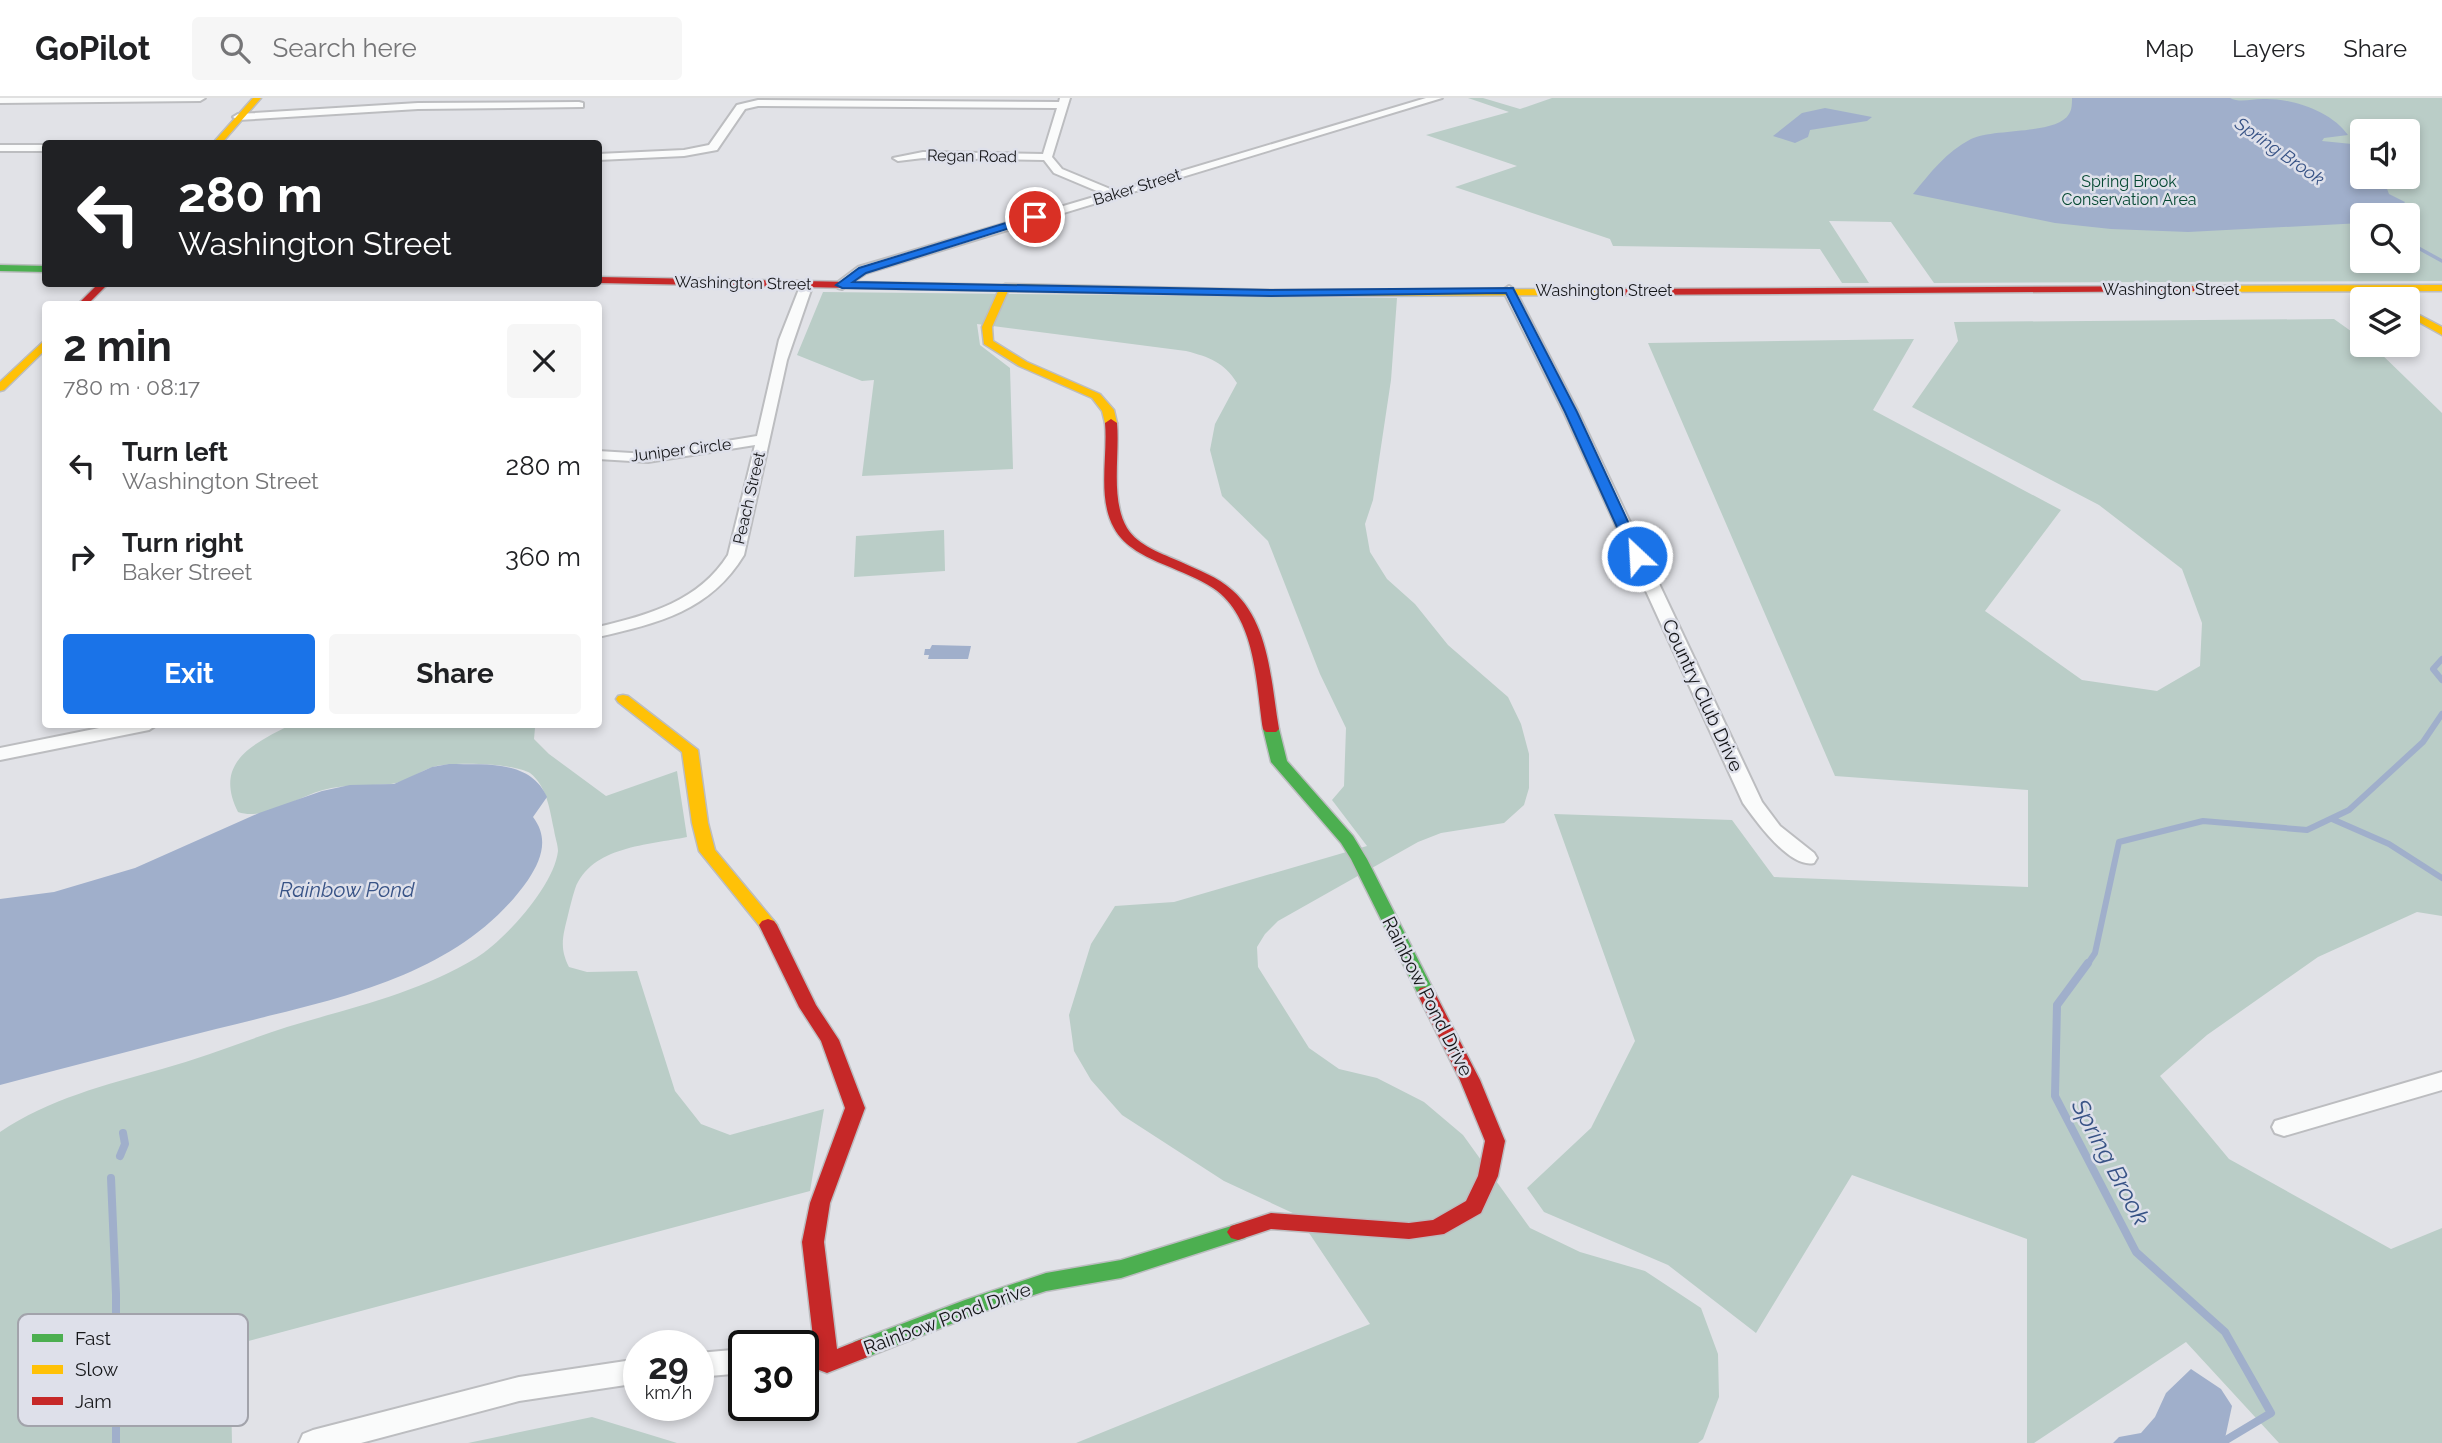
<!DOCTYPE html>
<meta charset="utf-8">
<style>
:root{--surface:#fff;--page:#f6f6f6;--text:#202124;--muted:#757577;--line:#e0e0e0;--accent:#1a73e8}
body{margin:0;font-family:Raleway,sans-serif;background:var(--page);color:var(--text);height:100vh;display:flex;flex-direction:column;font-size:26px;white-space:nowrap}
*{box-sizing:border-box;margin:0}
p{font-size:23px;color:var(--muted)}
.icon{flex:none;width:38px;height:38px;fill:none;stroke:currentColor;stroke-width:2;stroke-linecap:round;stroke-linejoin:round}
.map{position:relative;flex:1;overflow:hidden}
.panel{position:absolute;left:42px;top:203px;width:560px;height:427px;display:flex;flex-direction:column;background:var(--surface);border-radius:7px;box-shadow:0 4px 10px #0003}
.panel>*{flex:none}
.banner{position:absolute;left:42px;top:42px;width:560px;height:147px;border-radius:7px;box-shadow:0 4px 10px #0003;background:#202124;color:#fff;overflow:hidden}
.fabs{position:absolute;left:2350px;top:21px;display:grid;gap:14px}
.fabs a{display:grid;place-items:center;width:70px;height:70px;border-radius:7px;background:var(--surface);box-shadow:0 4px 10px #0003;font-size:35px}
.speed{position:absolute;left:623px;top:1232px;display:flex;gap:14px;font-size:35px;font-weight:700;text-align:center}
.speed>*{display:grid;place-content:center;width:91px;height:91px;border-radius:50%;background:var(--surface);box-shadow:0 4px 10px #0003;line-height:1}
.speed small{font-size:18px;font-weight:400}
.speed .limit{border:4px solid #111;border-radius:10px;background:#fff;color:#111}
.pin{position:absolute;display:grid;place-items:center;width:60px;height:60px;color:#fff;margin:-30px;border:4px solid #fff;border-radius:50%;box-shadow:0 2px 7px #0007}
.me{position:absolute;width:77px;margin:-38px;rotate:335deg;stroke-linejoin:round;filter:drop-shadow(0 0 5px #0008)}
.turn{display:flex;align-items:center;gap:24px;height:147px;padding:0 21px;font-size:32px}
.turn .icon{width:91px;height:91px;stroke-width:2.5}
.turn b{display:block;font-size:49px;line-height:60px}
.round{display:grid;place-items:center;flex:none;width:74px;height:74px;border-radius:7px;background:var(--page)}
.summary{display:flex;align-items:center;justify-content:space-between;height:119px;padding:0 21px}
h1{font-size:42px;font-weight:700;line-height:52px}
.action{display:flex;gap:14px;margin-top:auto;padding:14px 21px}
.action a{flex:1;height:80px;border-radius:7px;background:var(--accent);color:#fff;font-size:28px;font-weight:700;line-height:80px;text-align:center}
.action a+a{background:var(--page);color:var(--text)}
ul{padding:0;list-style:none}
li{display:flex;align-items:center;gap:21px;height:91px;padding:0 21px}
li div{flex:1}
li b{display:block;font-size:26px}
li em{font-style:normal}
header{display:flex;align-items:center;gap:42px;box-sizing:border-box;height:98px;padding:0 35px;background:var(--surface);border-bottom:2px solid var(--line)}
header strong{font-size:33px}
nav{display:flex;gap:38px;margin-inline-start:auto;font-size:24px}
.search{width:490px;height:63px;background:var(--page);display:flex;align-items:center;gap:18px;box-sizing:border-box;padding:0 24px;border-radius:7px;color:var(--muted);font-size:26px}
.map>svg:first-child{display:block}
</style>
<header>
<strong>GoPilot</strong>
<div class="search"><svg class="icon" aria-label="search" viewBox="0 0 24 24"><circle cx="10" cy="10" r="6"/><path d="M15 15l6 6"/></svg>Search here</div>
<nav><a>Map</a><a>Layers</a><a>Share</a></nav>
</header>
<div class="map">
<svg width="2442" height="1345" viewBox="0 0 2442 1345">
<rect width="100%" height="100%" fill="#e1e2e7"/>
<path fill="#bacdc7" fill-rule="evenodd" d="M 1468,0 L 1483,0 L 1520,11 L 1552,0 L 2442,0 L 2442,183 L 1934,185 L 1891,124 L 1829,123 L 1869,185 L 1842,185 L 1820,151 L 1613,148 L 1610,141 L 1455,89 L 1517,68 L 1426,37 L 1509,14 ZM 2362,33 L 2408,33 L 2408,79 L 2362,79 ZM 2362,117 L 2408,117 L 2408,163 L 2362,163 Z
M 823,194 L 1397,200 L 1391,282 L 1373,402 L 1365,426 L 1370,454 L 1387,481 L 1415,506 L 1448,547 L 1508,599 L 1521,626 L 1529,656 L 1529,690 L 1524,707 L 1504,725 L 1441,735 L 1418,744 L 1278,823 L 1265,836 L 1257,849 L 1258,869 L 1309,950 L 1339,971 L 1377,980 L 1424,1004 L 1463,1037 L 1530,1130 L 1580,1154 L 1645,1173 L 1701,1210 L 1718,1256 L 1719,1299 L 1703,1341 L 1698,1345 L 1076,1345 L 1370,1226 L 1297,1117 L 1224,1083 L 1122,1017 L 1091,982 L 1074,953 L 1069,917 L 1091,846 L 1115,808 L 1174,804 L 1367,748 L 1332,702 L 1344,688 L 1346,630 L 1320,576 L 1268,443 L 1222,398 L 1210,352 L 1215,326 L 1237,285 C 1224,264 1209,259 1186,253 L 977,226 L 980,247 L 1010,270 L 1013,371 L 862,378 L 874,282 L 862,283 L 797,257 Z
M 2334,221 L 2362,241 L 2362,247 L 2375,250 L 2442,315 L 2442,818 L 2417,814 L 2318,859 L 2207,937 L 2160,978 L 2229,1061 L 2391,1151 L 2442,1130 L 2442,1345 L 2279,1345 L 2186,1244 L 2034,1345 L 2027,1345 L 2027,1141 L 1852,1077 L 1756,1235 L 1668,1167 L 1544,1114 L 1527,1090 L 1591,1030 L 1635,943 L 1554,716 L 1732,722 L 1774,779 L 2028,789 L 2028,692 L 1835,678 L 1648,245 L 1914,241 L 1873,312 L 2061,412 L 1985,513 L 2082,582 L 2157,593 L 2200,568 L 2202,525 L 2182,471 L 2099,407 L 1912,309 L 1958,243 L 1954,224 Z
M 944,432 L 945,473 L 854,479 L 856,438 Z
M 292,626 L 539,627 L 535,630 L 534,641 L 549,656 L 606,698 L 677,673 L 687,739 C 649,747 591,748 575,791 C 572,800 570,809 568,817 C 563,838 559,849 569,869 L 587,874 L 637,873 L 675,993 L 701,1026 L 730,1037 L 824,1011 L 810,1093 L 230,1248 L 232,1345 L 0,1345 L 0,1034 C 49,1001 105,987 162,971 C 204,959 245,943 287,929 C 350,910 419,895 476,860 C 505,842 554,788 558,753 C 558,747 555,739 554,732 C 550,713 547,688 530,675 C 514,665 447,663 430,670 C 417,675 406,684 391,686 C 368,688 346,686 323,692 C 297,699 265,723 238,714 C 213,664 253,646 292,626 Z
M 592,1319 L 677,1345 L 468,1345 Z"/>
<path fill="#a0afcb" d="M 2072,0 L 2230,0 C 2240,5 2251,1 2263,1 C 2292,0 2331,13 2348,37 L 2324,40 L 2322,43 L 2362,47 L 2362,79 L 2388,79 L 2384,83 L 2389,96 L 2405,104 L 2401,109 L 2415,114 L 2408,117 L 2362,117 L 2362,125 L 2188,134 L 2111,131 L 2055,125 L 1913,96 C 1931,74 1946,54 1971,41 C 1993,30 2057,37 2069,16 C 2072,12 2072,5 2072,0 Z
M 1825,10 L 1872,19 L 1867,23 L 1810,32 L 1808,39 L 1795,45 L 1773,38 L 1802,15 Z
M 932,547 L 971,548 L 968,561 L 928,561 L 929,557 L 924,557 L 925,551 L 930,551 Z
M 449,666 C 484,667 530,661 547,699 L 533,719 C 549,740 542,761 528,782 C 458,882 326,903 216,931 C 144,949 72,968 0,987 L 0,801 L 54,794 L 135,770 L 259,715 L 322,693 L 350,687 L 394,686 L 432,669 Z
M 2191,1271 L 2221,1291 L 2232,1308 L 2224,1345 L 2113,1345 L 2119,1339 L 2141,1335 L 2155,1319 L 2166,1295 Z"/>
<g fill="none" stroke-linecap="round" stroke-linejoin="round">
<path stroke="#a0afcb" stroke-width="3.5" d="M 2413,147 L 2442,163"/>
<path stroke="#a0afcb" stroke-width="6" d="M 2442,561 L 2433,571 L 2442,582
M 2332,721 L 2389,746 L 2442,780
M 2087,867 L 2095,855 L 2119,744 L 2203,723 L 2307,732 L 2349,712 L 2423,644 L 2442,616"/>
<path stroke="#a0afcb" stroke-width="8" d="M 2088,865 L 2057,907 L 2055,998 L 2136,1154 L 2225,1234 L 2271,1315 L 2221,1345
M 120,1058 L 125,1046 L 123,1035
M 111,1080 L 116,1196 L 116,1345"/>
<g stroke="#bcbdc0" stroke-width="4">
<path id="street" d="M 0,0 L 205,0 L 200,3 L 0,5 Z
M 1060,0 L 1070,0 L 1052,59 L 1062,71 L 1115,93 L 1426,0 L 1442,0 L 866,175 L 842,191 L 838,190 L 838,184 L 858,169 L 1104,96 L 1054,75 L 1044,62 L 923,60 L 898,63 L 893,60 L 923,54 L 1043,56 L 1057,10 L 758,8 L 745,11 L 717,52 L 684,58 L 598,62 L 598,56 L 684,52 L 709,47 L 737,7 L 758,2 L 1059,4 Z
M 579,4 L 583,5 L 583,9 L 418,11 L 238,22 L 233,19 L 238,16 L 418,5 Z
M 0,47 L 46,47 L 46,53 L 0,53 Z
M 807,182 L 813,186 L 787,262 L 744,457 C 710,513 659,525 598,539 L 598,529 C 649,517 699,503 728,457 L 755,347 L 648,364 L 598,361 L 598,353 L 648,356 L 757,338 L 779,242 L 801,186 Z
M 1509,188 L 1515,192 L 1578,314 L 1762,704 L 1780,728 L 1814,755 L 1817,760 L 1814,765 C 1790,771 1756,723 1743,705 L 1564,314 L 1503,192 Z
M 119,626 L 158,626 L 149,632 L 0,662 L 0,650 Z
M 2442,974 L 2442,992 L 2284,1038 L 2275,1035 L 2272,1029 L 2275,1023 Z
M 744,1251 L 744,1275 L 698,1279 L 698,1255 Z
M 639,1261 L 639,1285 L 519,1303 L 361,1345 L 299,1345 L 303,1336 L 313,1332 L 519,1279 Z"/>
</g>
<g stroke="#bcbdc0" stroke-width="3">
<path id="fast" d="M 0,167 L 46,168 L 46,174 L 0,173 Z
M 1271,626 L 1279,631 L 1287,663 L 1353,738 L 1367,761 L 1435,895 L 1432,900 L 1420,900 L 1351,761 L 1341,745 L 1271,664 L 1263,631 Z
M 1238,1126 L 1245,1128 L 1249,1134 L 1245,1140 L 1121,1180 L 1046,1193 L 979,1215 L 862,1261 L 854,1258 L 851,1251 L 854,1244 L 965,1202 L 1046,1175 L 1121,1162 Z"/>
</g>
<g stroke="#bcbdc0" stroke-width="3">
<path id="slow" d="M 253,0 L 261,0 L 221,46 L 212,46 Z
M 1005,186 L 1271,192 L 1618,191 L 1623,194 L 1618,197 L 1271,198 L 1008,193 L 992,229 L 993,243 L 1027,264 L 1100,296 L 1114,312 L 1117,325 L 1111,329 L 1105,325 L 1102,313 L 1092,300 L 1019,268 L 984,246 L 982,229 L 1000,189 Z
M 2442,187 L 2442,193 L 2192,194 L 2187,191 L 2192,188 Z
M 2408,211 L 2442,229 L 2442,237 L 2408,218 Z
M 46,241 L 46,251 L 4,292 L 0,293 L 0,284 Z
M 623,597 L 628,598 L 698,652 L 708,725 L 715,752 L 774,823 L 777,827 L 774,831 L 762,831 L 699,753 L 692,725 L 682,654 L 618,604 L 616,601 L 618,598 Z"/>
</g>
<g stroke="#bcbdc0" stroke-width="3">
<path id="jam" d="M 598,179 L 1009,187 L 1014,190 L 1009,193 L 598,185 Z
M 98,186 L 108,186 L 88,206 L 78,206 Z
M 2192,188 L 2197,191 L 2196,193 L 1618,197 L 1613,194 L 1618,191 Z
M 1111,321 L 1117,325 C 1120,357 1110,401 1127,430 C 1138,448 1163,456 1181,464 C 1198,472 1218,479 1232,492 C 1270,525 1271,585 1279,631 L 1276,634 L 1266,634 L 1263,631 C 1256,585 1256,519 1213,490 C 1198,480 1181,474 1165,467 C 1146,459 1124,449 1114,430 C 1097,400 1108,358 1105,325 Z
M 768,821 L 774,823 L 777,827 L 816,907 L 839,942 L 865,1010 L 830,1105 L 824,1144 L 837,1251 L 862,1241 L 870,1244 L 873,1251 L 870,1258 L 827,1275 L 819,1272 L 816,1265 L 802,1144 L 810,1105 L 845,1010 L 821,943 L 799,909 L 759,827 L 762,823 Z
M 1426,889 L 1432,890 L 1435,895 L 1480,982 L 1505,1043 L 1498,1078 L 1481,1115 L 1444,1136 L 1409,1141 L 1271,1131 L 1238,1142 L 1231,1140 L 1227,1134 L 1231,1128 L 1271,1115 L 1409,1125 L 1433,1122 L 1466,1103 L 1478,1078 L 1485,1043 L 1460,982 L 1417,895 L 1420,890 Z"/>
</g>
<use href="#street" fill="#fafbfb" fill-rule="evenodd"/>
<use href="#fast" fill="#4caf50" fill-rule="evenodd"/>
<use href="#slow" fill="#ffc107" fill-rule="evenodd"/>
<use href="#jam" fill="#c62828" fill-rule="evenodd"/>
</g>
<path fill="#1a73e8" stroke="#114b97" stroke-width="2" d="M 1035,116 L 1039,117 L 1039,121 L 866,175 L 853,184 L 1271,192 L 1513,190 L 1577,314 L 1644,458 L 1637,462 L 1630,458 L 1565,314 L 1506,195 L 1271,198 L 842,190 L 836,187 L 859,170 Z"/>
<g text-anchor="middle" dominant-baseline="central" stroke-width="5" stroke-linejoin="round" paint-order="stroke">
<g font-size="16" fill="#151619" stroke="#dee0ea">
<text transform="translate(972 58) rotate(1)">Regan Road</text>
<text transform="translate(1137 89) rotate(-17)">Baker Street</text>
<text transform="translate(743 185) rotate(1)">Washington Street</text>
<text x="2171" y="191">Washington Street</text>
<text x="1604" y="192">Washington Street</text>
<text transform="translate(681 352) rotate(-7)">Juniper Circle</text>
<text transform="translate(749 400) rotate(-77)">Peach Street</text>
</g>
<g font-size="16" fill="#064933" stroke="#dee0ea">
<text x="2129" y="83">Spring Brook<tspan x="2129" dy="18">Conservation Area</tspan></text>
</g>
<g font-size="18" font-style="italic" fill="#385386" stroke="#dee0ea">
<text transform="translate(2280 53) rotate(35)">Spring Brook</text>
</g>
<g font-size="19" fill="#151619" stroke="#dee0ea">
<text transform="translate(1703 597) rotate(65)">Country Club Drive</text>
<text transform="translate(1428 898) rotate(63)">Rainbow Pond Drive</text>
<text transform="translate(947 1220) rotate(-20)">Rainbow Pond Drive</text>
</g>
<g font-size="21" font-style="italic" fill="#385386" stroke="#dee0ea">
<text x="347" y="791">Rainbow Pond</text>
</g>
<g font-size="24" font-style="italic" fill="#385386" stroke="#dee0ea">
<text transform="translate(2111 1064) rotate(62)">Spring Brook</text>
</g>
</g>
<rect x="18" y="1216" width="230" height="112" rx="10" fill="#dee0ea" stroke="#a2a3ab" stroke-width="2"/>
<rect x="32" y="1236" width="31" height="8" fill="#4caf50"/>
<rect x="32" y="1267" width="31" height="9" fill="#ffc107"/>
<rect x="32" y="1299" width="31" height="8" fill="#c62828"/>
<g font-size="19" fill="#151619">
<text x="75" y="1247">Fast</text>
<text x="75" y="1278">Slow</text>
<text x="75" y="1310">Jam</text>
</g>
</svg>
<div class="fabs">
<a><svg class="icon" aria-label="sound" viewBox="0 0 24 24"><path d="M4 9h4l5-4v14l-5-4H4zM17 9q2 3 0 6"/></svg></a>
<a><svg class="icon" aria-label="search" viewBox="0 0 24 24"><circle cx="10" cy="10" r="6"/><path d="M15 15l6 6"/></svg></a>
<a><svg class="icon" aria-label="layers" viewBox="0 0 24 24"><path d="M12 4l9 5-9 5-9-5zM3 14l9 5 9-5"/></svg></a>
</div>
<div class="speed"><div>29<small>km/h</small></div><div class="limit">30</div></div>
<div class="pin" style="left:1035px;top:119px;background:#d93025"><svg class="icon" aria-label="arrive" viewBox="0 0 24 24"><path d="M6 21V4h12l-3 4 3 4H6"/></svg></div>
<svg class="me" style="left:1637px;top:458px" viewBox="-20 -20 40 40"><circle r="17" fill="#1a73e8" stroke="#fff" stroke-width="3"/><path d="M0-11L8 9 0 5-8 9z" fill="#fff"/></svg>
<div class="banner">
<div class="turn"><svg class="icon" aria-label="left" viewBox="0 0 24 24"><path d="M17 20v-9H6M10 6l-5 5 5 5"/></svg><div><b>280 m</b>Washington Street</div></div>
</div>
<section class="panel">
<div class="summary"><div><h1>2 min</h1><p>780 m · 08:17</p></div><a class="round"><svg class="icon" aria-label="close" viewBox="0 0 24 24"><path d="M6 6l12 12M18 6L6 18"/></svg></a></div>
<ul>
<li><svg class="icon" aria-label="left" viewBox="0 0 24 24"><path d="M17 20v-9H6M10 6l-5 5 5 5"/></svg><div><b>Turn left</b><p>Washington Street</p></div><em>280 m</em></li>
<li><svg class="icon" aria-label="right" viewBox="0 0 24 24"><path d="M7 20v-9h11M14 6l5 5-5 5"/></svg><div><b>Turn right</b><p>Baker Street</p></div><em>360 m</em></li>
</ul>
<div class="action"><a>Exit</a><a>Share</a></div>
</section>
</div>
